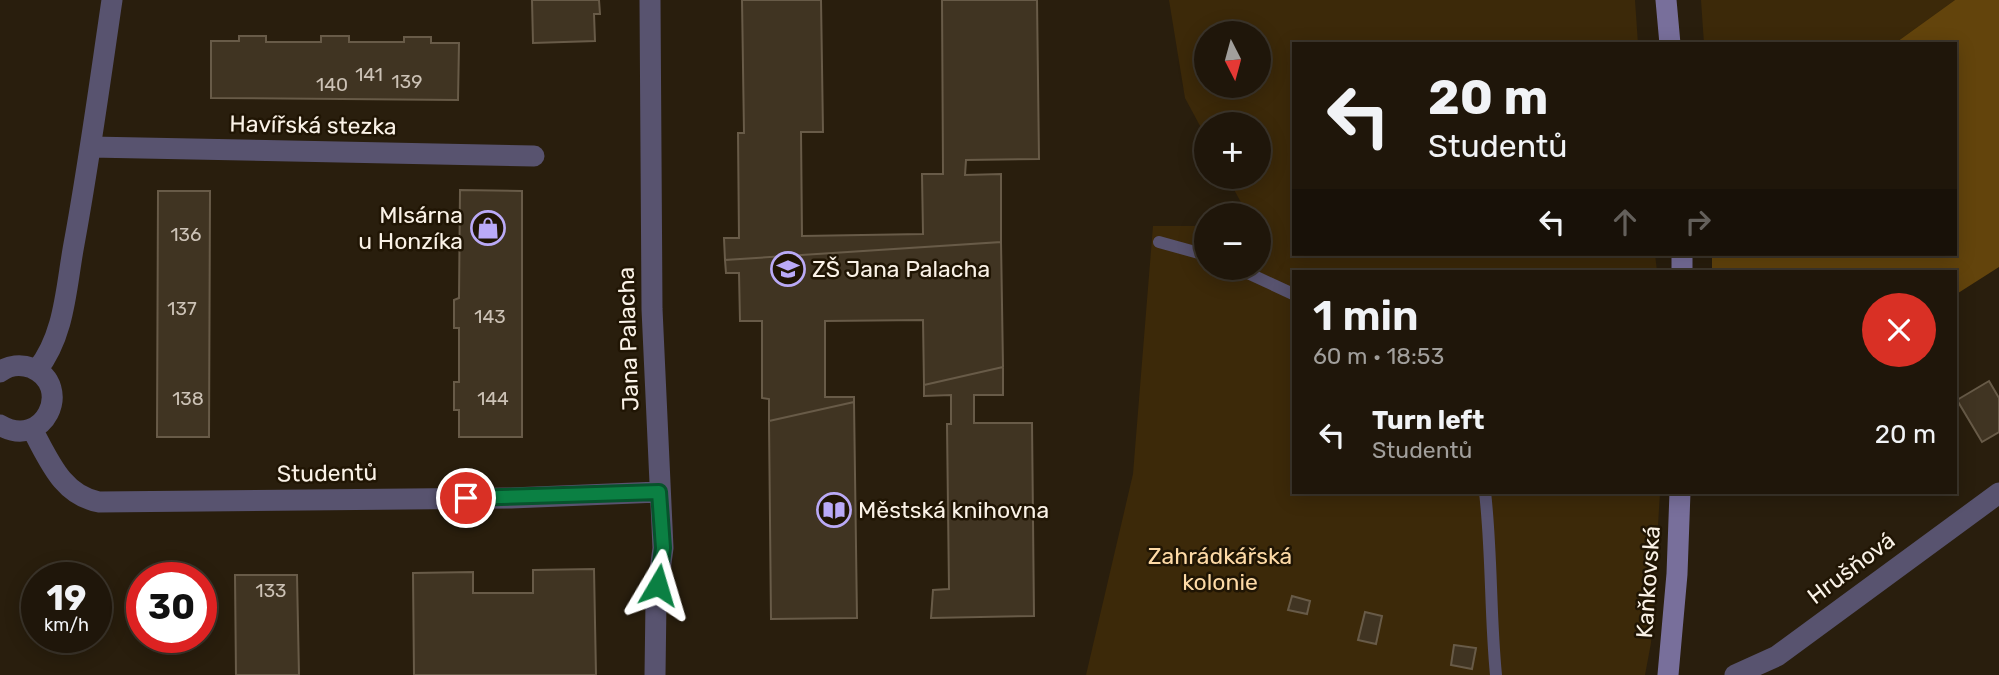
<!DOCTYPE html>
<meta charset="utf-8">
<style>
:root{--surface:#1f160a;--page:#271f13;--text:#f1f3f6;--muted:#a19f9c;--line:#3c352b}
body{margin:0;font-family:Rubik,sans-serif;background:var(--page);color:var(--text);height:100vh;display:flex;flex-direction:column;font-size:26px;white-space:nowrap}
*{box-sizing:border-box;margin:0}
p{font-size:23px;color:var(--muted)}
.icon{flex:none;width:38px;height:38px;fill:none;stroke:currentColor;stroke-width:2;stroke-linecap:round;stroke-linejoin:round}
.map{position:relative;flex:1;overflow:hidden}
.sheet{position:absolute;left:1292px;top:270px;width:665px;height:224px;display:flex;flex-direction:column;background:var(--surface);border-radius:0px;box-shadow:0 4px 18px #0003,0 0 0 2px var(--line)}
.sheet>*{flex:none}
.top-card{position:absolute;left:1292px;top:42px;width:665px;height:214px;border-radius:0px;box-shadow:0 4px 18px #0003,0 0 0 2px var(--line);background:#1f160a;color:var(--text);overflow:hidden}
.needle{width:46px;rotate:174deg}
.buttons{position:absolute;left:1194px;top:21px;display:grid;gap:14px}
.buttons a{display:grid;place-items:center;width:77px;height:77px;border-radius:50%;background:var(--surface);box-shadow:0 4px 18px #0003,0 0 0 2px var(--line);font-size:35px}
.speed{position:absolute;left:21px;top:562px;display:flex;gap:14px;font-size:35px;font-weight:700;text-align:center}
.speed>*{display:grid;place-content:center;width:91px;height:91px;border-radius:50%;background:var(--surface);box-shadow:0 4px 18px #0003,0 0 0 2px var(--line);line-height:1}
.speed small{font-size:18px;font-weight:400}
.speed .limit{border:10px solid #d22;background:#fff;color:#111}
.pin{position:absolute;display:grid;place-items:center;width:60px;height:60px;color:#fff;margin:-30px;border:4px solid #fff;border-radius:50%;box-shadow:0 2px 7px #0007}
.me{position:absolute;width:77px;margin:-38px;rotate:7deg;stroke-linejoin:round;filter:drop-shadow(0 0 5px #0008)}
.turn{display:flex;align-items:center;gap:24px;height:147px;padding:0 21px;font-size:32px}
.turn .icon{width:91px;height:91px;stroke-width:2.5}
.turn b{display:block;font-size:49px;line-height:60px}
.lanes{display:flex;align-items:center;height:66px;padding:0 21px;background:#0003;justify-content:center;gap:35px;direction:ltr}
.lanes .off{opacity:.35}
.round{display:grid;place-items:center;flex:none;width:74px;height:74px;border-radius:37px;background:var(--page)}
.headline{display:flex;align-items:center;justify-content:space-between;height:119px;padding:0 21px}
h1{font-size:42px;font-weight:600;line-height:52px}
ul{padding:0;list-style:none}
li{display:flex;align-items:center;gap:21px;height:91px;padding:0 21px}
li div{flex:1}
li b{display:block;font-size:26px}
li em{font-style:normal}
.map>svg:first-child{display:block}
</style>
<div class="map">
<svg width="1999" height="675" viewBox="0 0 1999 675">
<rect width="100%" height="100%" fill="#291e0d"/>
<path fill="#3c2909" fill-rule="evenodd" d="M 1169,0 L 1635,0 L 1638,44 L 1293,44 L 1293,254 L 1655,254 L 1657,271 L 1293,271 L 1293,492 L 1660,492 L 1651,643 L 1645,675 L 1086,675 L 1133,474 L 1153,226 L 1206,226 L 1206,268 L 1258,268 L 1258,215 L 1248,215 L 1227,177 L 1258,177 L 1258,124 L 1206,124 L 1206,137 L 1185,98 ZM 1206,33 L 1258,33 L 1258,86 L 1206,86 Z
M 1701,0 L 1955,0 L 1894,44 L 1704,44 Z"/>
<path fill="#63440c" d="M 1955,0 L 1999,0 L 1999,267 L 1955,295 L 1955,271 L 1712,271 L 1712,254 L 1955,254 L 1955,44 L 1894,44 Z"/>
<path fill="#403422" stroke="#685b48" stroke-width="2" d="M 532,0 L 599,0 L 600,14 L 594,14 L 595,41 L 533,43 Z
M 742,0 L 821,0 L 823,132 L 801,132 L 802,236 L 923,234 L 922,174 L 943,174 L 942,0 L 1037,0 L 1039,159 L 966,160 L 965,175 L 1001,174 L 1001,242 L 725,260 L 724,238 L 739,238 L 738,133 L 744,133 Z
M 239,36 L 266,36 L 266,42 L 321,42 L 321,36 L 349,36 L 349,42 L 404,42 L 404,37 L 431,37 L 431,43 L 459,43 L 458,100 L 211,98 L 211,41 L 239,41 Z
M 460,190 L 522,191 L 522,437 L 459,437 L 459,410 L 454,410 L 454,382 L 459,382 L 459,328 L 454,328 L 454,300 L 459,298 Z
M 158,191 L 210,191 L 209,437 L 157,437 Z
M 1001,242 L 1003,367 L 924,385 L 923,320 L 825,321 L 825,397 L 854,397 L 854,402 L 769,421 L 769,399 L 762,398 L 762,321 L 740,321 L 739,273 L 726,273 L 725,260 Z
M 1003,367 L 1003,395 L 974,395 L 974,423 L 1032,423 L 1034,616 L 931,618 L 933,590 L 949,589 L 947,424 L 951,424 L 951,395 L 924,396 L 924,385 Z
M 1989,381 L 1999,398 L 1999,432 L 1982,442 L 1957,400 Z
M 854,402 L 857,618 L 771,619 L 769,421 Z
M 594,569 L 596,675 L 414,675 L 413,573 L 473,572 L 473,593 L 533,593 L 533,570 Z
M 235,575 L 297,575 L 299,675 L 236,675 Z
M 1292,596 L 1310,601 L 1307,614 L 1288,610 Z
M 1365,612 L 1382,616 L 1376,644 L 1358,640 Z
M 1454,645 L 1476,648 L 1472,669 L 1451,665 Z"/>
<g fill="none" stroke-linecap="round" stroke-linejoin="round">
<path stroke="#58536f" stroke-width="12" d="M 1159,242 L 1206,255
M 1237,268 L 1293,294
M 1485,492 C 1492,553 1490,614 1496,675"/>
<path stroke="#58536f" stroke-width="21" d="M 650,0 L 652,309 L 663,548 L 656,601 L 655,675
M 91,147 L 534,156
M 37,370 C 65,335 66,287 74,244 C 89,163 100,81 112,0
M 0,372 C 9,365 21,364 32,368 C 74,386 44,451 0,425
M 32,429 C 49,460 62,495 99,502 L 511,498 L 659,492
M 1735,675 L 1777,656 L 1999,493"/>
<path stroke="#786f9b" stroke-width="21" d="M 1666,0 L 1670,44
M 1682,254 L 1682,271
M 1668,675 L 1677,574 L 1680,492"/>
</g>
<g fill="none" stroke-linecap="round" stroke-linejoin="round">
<g stroke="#07532c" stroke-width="18">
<path id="route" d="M 466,498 L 659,492 L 663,548 L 658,585"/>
</g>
<use href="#route" stroke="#0b8043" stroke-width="12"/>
</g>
<defs>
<g id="shop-ring" transform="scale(1.75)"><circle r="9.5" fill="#201504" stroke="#baaaf7" stroke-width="1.5"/><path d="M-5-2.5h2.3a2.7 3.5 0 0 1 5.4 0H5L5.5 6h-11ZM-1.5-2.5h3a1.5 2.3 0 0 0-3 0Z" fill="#baaaf7"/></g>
<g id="school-ring" transform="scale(1.75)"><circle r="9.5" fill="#201504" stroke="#baaaf7" stroke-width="1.5"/><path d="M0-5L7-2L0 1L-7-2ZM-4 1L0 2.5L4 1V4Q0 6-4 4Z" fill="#baaaf7"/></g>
<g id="library-ring" transform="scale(1.75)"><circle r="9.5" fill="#201504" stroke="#baaaf7" stroke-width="1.5"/><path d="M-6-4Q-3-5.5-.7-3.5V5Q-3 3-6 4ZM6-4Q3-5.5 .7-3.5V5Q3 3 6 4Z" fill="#baaaf7"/></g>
</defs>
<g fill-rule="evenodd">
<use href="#shop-ring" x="488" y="228"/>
<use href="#school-ring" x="788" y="269"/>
<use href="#library-ring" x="834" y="510"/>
</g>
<g text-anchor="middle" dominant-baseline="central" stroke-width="5" stroke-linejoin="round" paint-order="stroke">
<g font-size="19" fill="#ccc2b6">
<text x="369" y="74">141</text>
<text x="407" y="81">139</text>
<text x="332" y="84">140</text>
<text x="186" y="234">136</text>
<text x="182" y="308">137</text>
<text x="490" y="316">143</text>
<text x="188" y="398">138</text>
<text x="493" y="398">144</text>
<text x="271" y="590">133</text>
</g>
<g font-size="23" fill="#faf2e7" stroke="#201504">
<text transform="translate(313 125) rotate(1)">Havířská stezka</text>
<text transform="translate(628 339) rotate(-92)">Jana Palacha</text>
<text transform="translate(327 473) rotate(-1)">Studentů</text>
<text transform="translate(1851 568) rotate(-37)">Hrušňová</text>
<text transform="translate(1648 582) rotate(-86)">Kaňkovská</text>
</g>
<g font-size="23" fill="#faf2e7" stroke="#201504" text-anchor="start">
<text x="463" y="215" text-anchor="end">Mlsárna<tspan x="463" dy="26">u Honzíka</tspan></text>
<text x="812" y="269">ZŠ Jana Palacha</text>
<text x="858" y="510">Městská knihovna</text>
</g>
<g font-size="23" fill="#fedaa6" stroke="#201504">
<text x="1220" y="556">Zahrádkářská<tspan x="1220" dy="26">kolonie</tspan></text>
</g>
</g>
</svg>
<div class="buttons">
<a><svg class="needle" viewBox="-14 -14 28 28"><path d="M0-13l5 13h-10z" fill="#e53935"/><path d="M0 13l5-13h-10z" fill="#a19f9c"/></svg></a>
<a>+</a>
<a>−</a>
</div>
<div class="speed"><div>19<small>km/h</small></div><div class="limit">30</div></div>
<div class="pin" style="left:466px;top:498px;background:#d93025"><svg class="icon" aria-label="arrive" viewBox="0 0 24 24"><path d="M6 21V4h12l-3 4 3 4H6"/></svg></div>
<svg class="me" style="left:658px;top:585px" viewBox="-20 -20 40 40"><path d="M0-17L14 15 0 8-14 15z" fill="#0b8043" stroke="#fff" stroke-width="4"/></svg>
<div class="top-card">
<div class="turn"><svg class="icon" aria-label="left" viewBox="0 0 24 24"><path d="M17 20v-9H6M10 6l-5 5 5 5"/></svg><div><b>20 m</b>Studentů</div></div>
<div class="lanes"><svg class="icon" aria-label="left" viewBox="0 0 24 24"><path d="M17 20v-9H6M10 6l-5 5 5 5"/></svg><svg class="icon off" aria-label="ahead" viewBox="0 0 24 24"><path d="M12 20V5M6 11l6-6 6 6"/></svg><svg class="icon off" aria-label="right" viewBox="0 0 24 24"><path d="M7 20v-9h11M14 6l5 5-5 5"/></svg></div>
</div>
<section class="sheet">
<div class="headline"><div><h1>1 min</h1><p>60 m · 18:53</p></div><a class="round" style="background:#d93025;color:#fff"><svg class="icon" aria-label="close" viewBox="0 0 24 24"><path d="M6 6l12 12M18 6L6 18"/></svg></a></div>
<ul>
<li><svg class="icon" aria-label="left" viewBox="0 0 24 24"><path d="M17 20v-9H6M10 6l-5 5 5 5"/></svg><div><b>Turn left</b><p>Studentů</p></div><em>20 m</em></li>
</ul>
</section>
</div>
